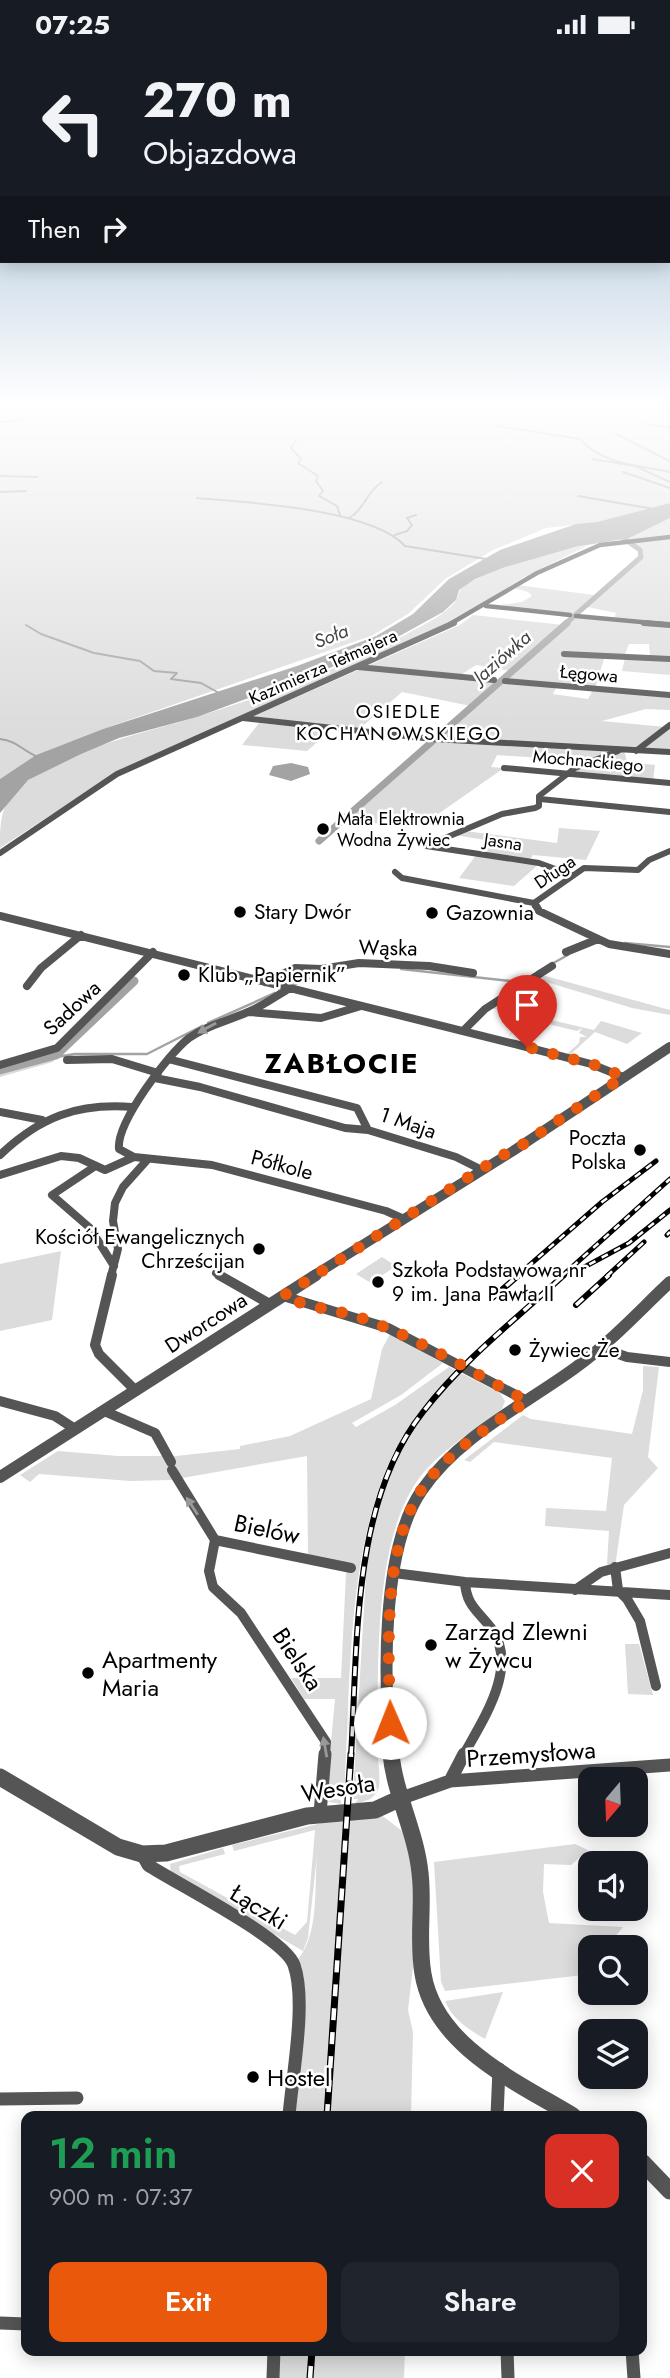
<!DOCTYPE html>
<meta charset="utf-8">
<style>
:root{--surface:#171b24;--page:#20242c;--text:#f1f3f6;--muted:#9ea1a6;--accent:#ea580c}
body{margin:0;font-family:Jost,sans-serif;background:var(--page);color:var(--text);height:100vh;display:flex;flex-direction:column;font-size:26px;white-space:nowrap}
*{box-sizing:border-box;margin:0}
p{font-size:23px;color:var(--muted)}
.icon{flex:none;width:38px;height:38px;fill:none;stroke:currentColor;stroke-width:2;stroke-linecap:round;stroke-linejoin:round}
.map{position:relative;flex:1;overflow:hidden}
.sheet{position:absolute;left:21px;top:2062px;width:626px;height:245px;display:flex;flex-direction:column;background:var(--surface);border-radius:14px;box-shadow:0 4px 18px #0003}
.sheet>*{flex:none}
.banner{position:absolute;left:0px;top:0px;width:670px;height:214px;box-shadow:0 4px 18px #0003;background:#171b24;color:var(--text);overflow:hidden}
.needle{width:46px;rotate:199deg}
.buttons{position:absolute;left:578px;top:1718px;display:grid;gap:14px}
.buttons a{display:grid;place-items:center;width:70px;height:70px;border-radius:14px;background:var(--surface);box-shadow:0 4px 18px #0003;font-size:35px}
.pin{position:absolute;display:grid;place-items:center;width:60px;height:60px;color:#fff;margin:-72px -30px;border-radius:50% 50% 50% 0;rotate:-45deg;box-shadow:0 0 7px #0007}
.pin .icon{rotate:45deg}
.me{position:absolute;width:77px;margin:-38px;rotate:359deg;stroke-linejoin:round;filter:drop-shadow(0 0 5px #0008)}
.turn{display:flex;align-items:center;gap:24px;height:147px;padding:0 28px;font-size:32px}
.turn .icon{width:91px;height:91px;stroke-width:2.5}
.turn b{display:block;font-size:49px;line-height:60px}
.then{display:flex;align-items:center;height:66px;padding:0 28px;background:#0003;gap:14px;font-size:26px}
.round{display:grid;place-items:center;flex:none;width:74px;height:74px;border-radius:14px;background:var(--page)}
.overview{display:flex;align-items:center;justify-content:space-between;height:119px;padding:0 28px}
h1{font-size:42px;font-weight:600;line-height:52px;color:#1e9e55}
.button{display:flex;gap:14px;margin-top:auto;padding:14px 28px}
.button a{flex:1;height:80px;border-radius:14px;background:var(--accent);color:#fff;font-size:28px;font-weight:600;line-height:80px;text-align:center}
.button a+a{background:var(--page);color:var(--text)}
.status{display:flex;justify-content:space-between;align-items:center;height:49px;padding:0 35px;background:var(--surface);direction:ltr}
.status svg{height:19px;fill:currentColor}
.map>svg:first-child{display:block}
</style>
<div class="status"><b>07:25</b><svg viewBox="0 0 49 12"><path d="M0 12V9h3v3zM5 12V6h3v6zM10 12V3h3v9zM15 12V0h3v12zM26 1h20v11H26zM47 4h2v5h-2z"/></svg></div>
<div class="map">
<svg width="670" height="2329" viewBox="0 0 670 2329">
<rect width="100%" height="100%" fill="#fff"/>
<path fill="#dcdcdc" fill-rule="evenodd" d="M 0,356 L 670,356 L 670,454 L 597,473 L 546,479 L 493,501 L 445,530 L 408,565 L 371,587 L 103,680 L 36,706 L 0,730 Z
M 670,469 L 670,626 L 622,622 L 625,609 L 650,608 L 649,595 L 629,595 L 624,607 L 605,607 L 595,639 L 557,637 L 553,645 L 588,650 L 593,641 L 670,646 L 670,661 L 646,660 L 602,672 L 666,678 L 670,676 L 670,703 L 624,701 L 627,713 L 655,716 L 653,732 L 567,724 L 586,712 L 497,706 L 491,718 L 504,719 L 431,770 L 396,766 L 389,776 L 347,771 L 471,657 L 402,643 L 358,681 L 254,667 L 460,576 L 473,566 L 563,576 L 574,567 L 614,570 L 616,564 L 583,557 L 642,507 L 637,498 L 623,490 ZM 476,616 L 511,622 L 501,631 L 459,627 Z
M 587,497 L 524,528 L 452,574 L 123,719 L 0,799 C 0,768 1,750 29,730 C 72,700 143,684 193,669 C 268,646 347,618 416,580 C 429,573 445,565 455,553 C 458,548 458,543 462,539 C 479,523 563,497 587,497 Z
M 517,536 L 594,546 L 571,566 L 500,556 L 522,553 L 532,547 L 528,543 L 514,539 Z
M 259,674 L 331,681 L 307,702 L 242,696 Z
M 559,779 L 600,782 L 586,811 L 533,806 L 529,812 L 539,815 L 514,837 L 459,829 L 477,805 L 485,806 L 492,792 L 454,786 L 465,782 L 557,794 Z
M 542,926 L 670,961 L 670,966 L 632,959 L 540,931 L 495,958 L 594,981 L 601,972 L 642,984 L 627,995 L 595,983 L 570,1006 L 567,1005 L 579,994 L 580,988 L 587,988 L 579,984 L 582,979 L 577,982 L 531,971 L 528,976 L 520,974 L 507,990 L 522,966 L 492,959 Z
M 63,995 L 53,1013 L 0,1028 L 0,1016 Z
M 61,1202 L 52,1271 L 0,1282 L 0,1215 Z
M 382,1208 L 396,1217 L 371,1234 L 356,1225 Z
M 390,1285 L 443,1314 L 401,1346 L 352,1374 L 356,1378 L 395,1356 L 449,1318 L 500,1344 L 505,1352 L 502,1360 C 475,1381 441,1401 420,1428 C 373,1490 379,1614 377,1689 C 376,1704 381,1722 379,1737 C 378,1743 375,1746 370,1750 L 354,1756 L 358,1750 L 354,1750 L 353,1745 L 367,1509 L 380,1451 L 402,1400 L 397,1397 C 345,1498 351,1635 344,1747 L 330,1749 L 341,1751 L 341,1755 L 329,1753 C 325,1747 334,1664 335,1650 L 304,1650 L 291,1629 L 341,1629 L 346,1524 L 353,1516 L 308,1507 L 307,1407 L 171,1431 L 130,1432 L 39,1425 L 30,1433 L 20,1426 L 58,1402 L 118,1407 L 176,1407 L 240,1400 L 240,1397 L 290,1387 L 371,1350 L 382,1300 Z
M 643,1317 L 659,1318 L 648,1408 L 658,1419 L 624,1456 L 615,1518 L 607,1515 L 609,1482 L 545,1477 L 546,1459 L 606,1462 L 612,1409 L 494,1393 L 470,1413 L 464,1411 L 523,1366 L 531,1370 L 632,1385 L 643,1341 Z
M 625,1595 L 639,1595 L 653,1646 L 628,1645 Z
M 375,1761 L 411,1789 L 414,1909 L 408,1961 L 413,1983 L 411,2067 L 291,2067 L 294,1915 C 320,1889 314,1841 317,1806 L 308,1889 L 303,1902 L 171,1825 L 170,1815 L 223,1799 L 225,1805 L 179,1817 L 180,1823 L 295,1886 L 307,1873 L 315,1781 L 234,1802 L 232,1796 Z
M 575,1795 L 588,1801 L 571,1816 L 544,1815 L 543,1843 L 549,1874 L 623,1878 L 606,1899 L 590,1899 L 590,1919 L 583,1926 L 445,1942 L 441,1933 L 434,1813 Z
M 503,1943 L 485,1990 C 468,1980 453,1971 445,1952 Z
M 273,2301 L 405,2301 L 404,2329 L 271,2329 Z"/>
<path fill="#a3a3a3" d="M 670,454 L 670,469 L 629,489 L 575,498 L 505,518 L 475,530 L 459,541 L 456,551 L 443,563 L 367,605 L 197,668 L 119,689 L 81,705 L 28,731 L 0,764 L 0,730 L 36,706 L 103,680 L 297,617 L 376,587 L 413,565 L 449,530 L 500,501 L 576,475 L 597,473 Z
M 291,714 L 308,718 L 310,725 L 291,732 L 269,726 L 273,717 Z"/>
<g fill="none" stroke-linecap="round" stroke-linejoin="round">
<path stroke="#a3a3a3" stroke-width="2" d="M 0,373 L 25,371
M 643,375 L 670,378
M 498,377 L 580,390 C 603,416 638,416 670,423
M 616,385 L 670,412
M 296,391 L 291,399 L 301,410 L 298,414 L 318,427 L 316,432 L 323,442 L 319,447 L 337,457 L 340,466
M 592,410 L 635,417 L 670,433
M 623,423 L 670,439
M 0,427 L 37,428
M 0,443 L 26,442
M 578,447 L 654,460
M 197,449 C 246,453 372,460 405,497 L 486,510
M 349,469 C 365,460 366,443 382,433
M 395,486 L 407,482 L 412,476 L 407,469 L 416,466
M 26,576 L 41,585 L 94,604 L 140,612 L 154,622 L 177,624 L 171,630 L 201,634 L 219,644
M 0,690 C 17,692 23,702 38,708"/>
<path stroke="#a3a3a3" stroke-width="2.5" d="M 625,894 L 670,898
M 401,920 L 520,933
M 537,923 L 568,906
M 293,936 L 322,924
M 208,974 L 275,944
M 50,1009 L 75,1005 L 147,1005 L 202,977"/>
<path stroke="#a3a3a3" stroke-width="5" d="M 565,575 L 641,508 L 640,501 L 623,489"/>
<path stroke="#a3a3a3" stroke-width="7" d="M 319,792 L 567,574"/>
<path stroke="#a3a3a3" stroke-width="9" d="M 0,1021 L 56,1006 L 134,932"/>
<path stroke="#555" stroke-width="4.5" d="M 486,557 L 570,566
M 576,567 L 663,575
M 450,575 L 537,524 L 600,496 L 670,488"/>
<path stroke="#555" stroke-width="6" d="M 644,574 L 670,576
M 564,605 L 670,610
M 358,618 L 494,631
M 505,632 L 670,646
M 243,669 L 433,690 L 670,703
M 636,702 L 670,676
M 504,719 L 670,734
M 540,750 L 670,763
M 0,804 L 117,725 L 454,574
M 395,823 L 402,829 L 534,854
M 572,826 L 539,814 L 426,797 L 502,765 L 535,759 L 539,757 L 539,747 L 575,719 L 618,702
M 534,854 L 584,819 L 638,821 L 649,811 L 670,802
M 534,854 L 537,859"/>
<path stroke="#555" stroke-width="8" d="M 536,857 L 539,862 L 609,895 L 670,905
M 0,867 L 515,995 L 591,1015 L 623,1028
M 566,903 L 598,890
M 265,933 L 295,919 L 321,920 L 359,914 L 429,917 L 473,924
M 27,937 L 41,919 L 81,886
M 290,939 C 276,947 263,957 248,963 C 228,972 207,976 189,989 C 168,1005 116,1074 119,1100 L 134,1108 L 212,1116 L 386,1162 L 404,1170
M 249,963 L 321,969 L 361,957
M 463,982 L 485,960 L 552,917
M 67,1011 L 112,1010 L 158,1024
M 172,1011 L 357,1059 L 368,1081 L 456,1108 L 480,1120
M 0,1016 L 57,999 L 153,903
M 155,1029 L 200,1038 L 345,1079 L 368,1081
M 0,1063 L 42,1071
M 0,1106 C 40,1068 77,1054 132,1058
M 94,1118 L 52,1146 L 90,1179 L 114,1217
M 0,1126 L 61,1107 L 79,1109 L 105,1121 L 134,1108
M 216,1224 L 222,1227
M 111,1227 L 118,1200 L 113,1172 L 115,1154 L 123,1138 L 148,1110"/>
<path stroke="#555" stroke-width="10" d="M 112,1226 L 95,1296 L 99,1305 L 136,1342
M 219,1226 L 270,1255
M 283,1247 L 388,1279 L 527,1352
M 601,1299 L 627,1308 L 670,1313
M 0,1352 L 55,1367 L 75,1380
M 104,1362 L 155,1384 L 171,1413
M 172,1421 L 215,1491 L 351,1519
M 215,1491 L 209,1522 L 213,1538 L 241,1564 L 326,1693 L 325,1707
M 615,1518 L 618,1541 L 627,1550 L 640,1572 L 656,1637
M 394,1524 L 465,1533 L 670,1546
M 575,1541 L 601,1523 L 670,1504
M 463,1707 C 482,1672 520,1618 491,1579 C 478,1562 466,1556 465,1533"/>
<path stroke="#555" stroke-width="13" d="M 450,1732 L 464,1705
M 399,1750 L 450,1732 L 670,1716
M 320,1765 L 325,1705
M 142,1805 L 148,1816 C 177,1835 285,1889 294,1916 C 307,1952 292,2028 289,2067
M 0,2050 L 77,2049
M 497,2067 L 499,2020
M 0,2274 L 26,2275
M 507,2301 L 508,2329
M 632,2301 L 634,2329
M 273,2329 L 274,2301"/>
<path stroke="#555" stroke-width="10" d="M 313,1227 L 513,1102 L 670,998"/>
<path stroke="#555" stroke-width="12" d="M 0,1428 L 316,1226
M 391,1707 C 384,1636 380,1501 422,1441 C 460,1386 523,1357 575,1319 C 610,1294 639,1262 670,1233"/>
<path stroke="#555" stroke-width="17" d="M 391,1705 C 395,1746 416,1783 420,1824 C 424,1857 417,1892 423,1925 C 435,1997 517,2033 573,2067
M 0,1728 L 118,1798 L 142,1805 L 166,1804 L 307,1767 L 375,1761 L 399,1750
M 642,2113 L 670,2142"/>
<g stroke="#000" stroke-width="5">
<path id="rail-far2" d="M 667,1186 L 670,1183
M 577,1222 L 629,1194 L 670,1161
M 517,1227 L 602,1153 L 656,1112
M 562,1227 L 670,1130
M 607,1227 L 644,1193"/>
</g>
<g stroke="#000" stroke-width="6">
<path id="rail-far1" d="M 491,1250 L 519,1226
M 576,1256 L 609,1226
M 351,1707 C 358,1596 351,1454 423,1363 C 463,1311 516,1270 564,1226"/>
</g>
<g stroke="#000" stroke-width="7">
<path id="rail" d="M 327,2067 L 351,1705
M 310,2329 L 312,2301"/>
</g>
<use href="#rail-far2" stroke="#fff" stroke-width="2.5" stroke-dasharray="7" stroke-linecap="butt"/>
<use href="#rail-far1" stroke="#fff" stroke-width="3.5" stroke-dasharray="10" stroke-linecap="butt"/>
<use href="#rail" stroke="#fff" stroke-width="4.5" stroke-dasharray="12" stroke-linecap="butt"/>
</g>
<defs><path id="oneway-solid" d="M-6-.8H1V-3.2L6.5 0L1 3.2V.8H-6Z" transform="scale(1.75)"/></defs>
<g fill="#999">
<use href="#oneway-solid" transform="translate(207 979) rotate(151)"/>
<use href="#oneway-solid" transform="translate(192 1457) rotate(-123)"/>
<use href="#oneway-solid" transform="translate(325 1698) rotate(-100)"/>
</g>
<linearGradient id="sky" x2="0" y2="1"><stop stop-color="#8cadcc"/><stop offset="0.52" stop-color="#fff"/><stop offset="1" stop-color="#fff" stop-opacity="0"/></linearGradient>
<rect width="670" height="682" fill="url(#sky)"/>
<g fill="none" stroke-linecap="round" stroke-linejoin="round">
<path stroke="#ea580c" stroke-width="12" stroke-dasharray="0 21.6" d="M 390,1674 C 389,1599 380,1490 430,1429 C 457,1397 493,1375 527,1352 C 475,1325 422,1291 367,1271 C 339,1260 310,1260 283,1247 L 503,1106 L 513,1102 L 623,1028 L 602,1018 L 527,998"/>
</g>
<g fill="#000" stroke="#fff" stroke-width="2.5">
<circle cx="323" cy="780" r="7"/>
<circle cx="240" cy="863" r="7"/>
<circle cx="432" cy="864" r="7"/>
<circle cx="184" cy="926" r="7"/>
<circle cx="640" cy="1101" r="7"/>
<circle cx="259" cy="1200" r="7"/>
<circle cx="378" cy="1233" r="7"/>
<circle cx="515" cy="1301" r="7"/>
<circle cx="431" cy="1596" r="7"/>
<circle cx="88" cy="1624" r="7"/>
<circle cx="253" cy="2028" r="7"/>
</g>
<g text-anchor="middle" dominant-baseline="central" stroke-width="5" stroke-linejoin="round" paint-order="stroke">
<g font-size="18" fill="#000" stroke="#fff">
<text transform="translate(323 618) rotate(-24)">Kazimierza Tetmajera</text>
<text transform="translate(589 625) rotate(5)">Łęgowa</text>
<text transform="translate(588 712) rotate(5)">Mochnackiego</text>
<text transform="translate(503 793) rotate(8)">Jasna</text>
<text transform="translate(555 823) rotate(-34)">Długa</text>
</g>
<g font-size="18" fill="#000" stroke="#fff" text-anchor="start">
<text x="337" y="770">Mała Elektrownia<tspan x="337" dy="21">Wodna Żywiec</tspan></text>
</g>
<g font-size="19" font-style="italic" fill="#444" stroke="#fff">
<text transform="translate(331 587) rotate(-22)">Soła</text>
<text transform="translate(502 608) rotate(-41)">Jaziówka</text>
</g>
<g font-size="19" letter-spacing="2" fill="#000" stroke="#fff">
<text x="399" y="662">OSIEDLE<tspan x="399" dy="22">KOCHANOWSKIEGO</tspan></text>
</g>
<g font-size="21" fill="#000" stroke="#fff" text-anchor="start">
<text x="254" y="863">Stary Dwór</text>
<text x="446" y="864">Gazownia</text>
<text x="198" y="926">Klub „Papiernik”</text>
<text x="626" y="1089" text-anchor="end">Poczta<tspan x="626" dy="24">Polska</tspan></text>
<text x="245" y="1188" text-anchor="end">Kościół Ewangelicznych<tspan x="245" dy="24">Chrześcijan</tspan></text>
<text x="392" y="1221">Szkoła Podstawowa nr<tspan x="392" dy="24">9 im. Jana Pawła II</tspan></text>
<text x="529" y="1301">Żywiec Że</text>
</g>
<g font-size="21" fill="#000" stroke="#fff">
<text transform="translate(388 899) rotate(1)">Wąska</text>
<text transform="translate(72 959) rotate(-43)">Sadowa</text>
<text transform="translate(408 1074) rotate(19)">1 Maja</text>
<text transform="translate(282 1116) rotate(15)">Półkole</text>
<text transform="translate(206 1274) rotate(-33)">Dworcowa</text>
</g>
<g font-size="24" fill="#000" stroke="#fff">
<text transform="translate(267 1480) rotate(12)">Bielów</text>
<text transform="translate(298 1610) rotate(56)">Bielska</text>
<text transform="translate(531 1705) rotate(-4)">Przemysłowa</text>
<text transform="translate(338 1739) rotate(-9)">Wesoła</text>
<text transform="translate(259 1858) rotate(32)">Łączki</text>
</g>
<g font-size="24" fill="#000" stroke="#fff" text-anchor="start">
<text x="445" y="1582">Zarząd Zlewni<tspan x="445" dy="28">w Żywcu</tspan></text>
<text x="102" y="1610">Apartmenty<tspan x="102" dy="28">Maria</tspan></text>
<text x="267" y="2028">Hostel</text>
</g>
<g font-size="28" font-weight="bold" letter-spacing="2" fill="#000" stroke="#fff">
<text x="342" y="1014">ZABŁOCIE</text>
</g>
</g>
</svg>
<div class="buttons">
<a><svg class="needle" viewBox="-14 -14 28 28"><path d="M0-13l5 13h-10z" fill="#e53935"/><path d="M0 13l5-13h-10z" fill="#9ea1a6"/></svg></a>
<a><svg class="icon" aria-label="sound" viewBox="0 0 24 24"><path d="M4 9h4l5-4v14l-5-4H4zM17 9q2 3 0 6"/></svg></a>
<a><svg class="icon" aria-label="search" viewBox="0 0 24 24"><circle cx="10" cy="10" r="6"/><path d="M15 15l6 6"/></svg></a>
<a><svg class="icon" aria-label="layers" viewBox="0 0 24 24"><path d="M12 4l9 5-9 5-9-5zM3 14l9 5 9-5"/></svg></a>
</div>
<div class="pin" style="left:527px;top:998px;background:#d93025"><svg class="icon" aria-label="arrive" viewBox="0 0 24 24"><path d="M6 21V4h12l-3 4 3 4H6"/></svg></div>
<svg class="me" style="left:390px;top:1674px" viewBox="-20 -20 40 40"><circle r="19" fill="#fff"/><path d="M0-13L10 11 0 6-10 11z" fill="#ea580c"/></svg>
<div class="banner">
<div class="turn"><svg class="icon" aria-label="left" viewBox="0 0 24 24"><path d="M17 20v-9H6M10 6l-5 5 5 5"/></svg><div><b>270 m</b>Objazdowa</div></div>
<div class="then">Then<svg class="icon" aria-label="right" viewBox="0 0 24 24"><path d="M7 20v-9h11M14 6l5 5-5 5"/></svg></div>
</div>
<section class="sheet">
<div class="overview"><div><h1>12 min</h1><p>900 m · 07:37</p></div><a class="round" style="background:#d93025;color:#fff"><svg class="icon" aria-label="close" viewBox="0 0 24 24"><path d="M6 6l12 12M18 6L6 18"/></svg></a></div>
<div class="button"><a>Exit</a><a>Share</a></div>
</section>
</div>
